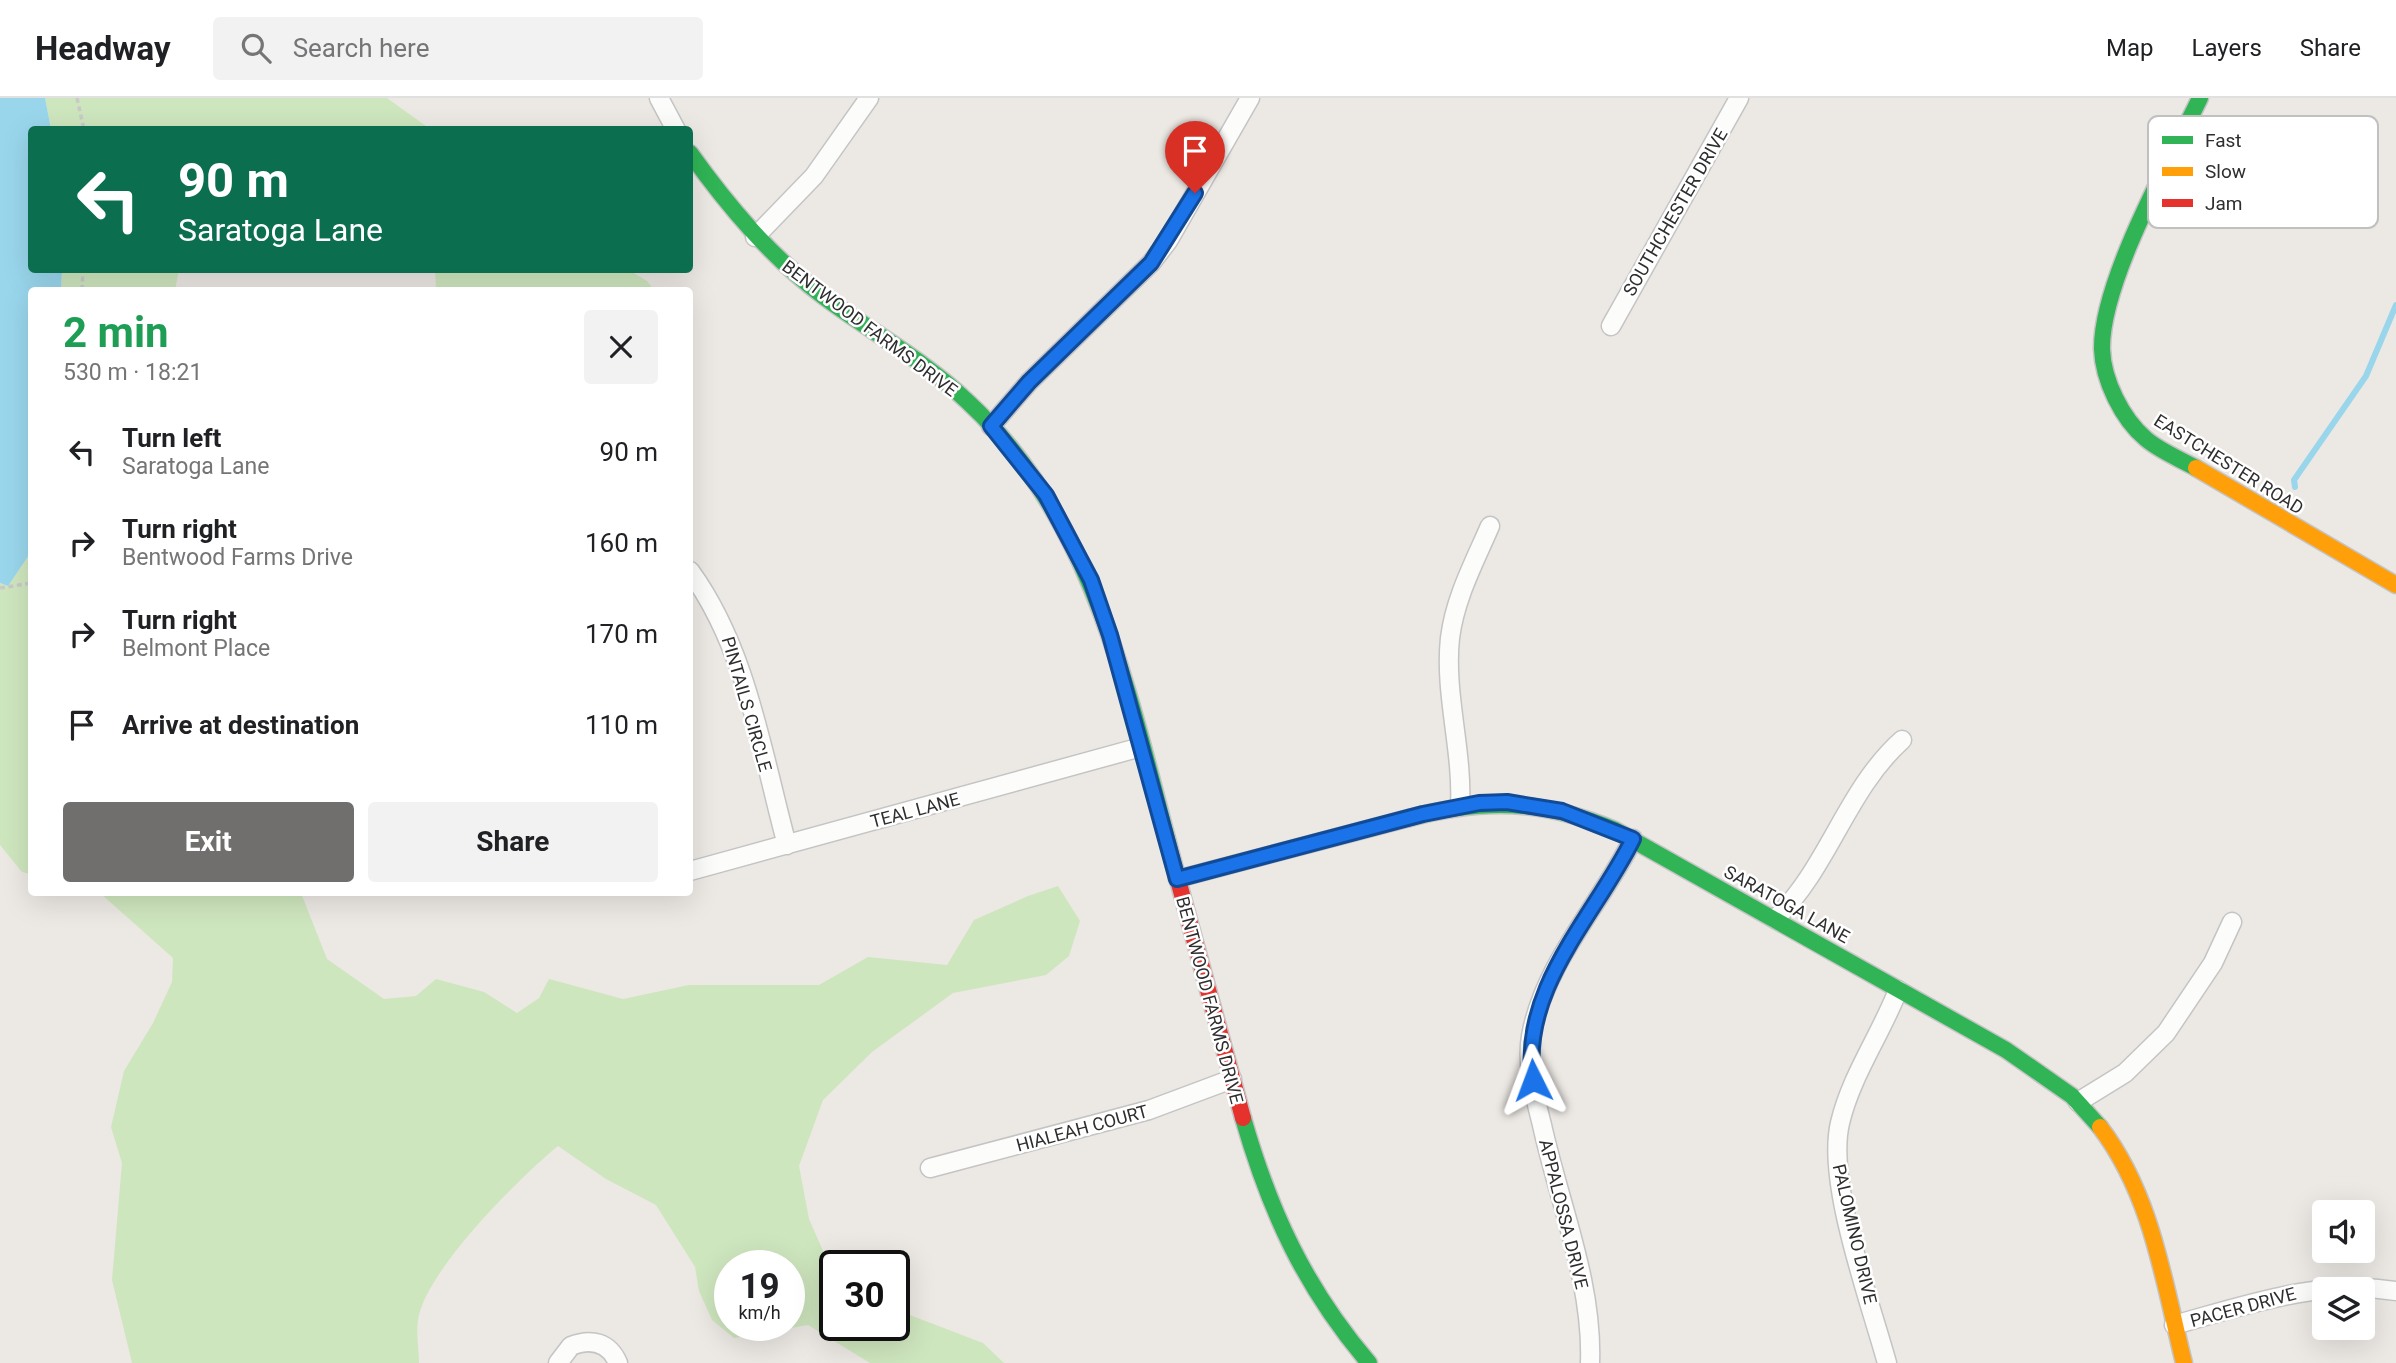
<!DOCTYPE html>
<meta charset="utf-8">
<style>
:root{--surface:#fff;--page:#f2f2f2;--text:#202124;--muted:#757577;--line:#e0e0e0;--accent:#706f6e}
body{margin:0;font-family:Roboto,sans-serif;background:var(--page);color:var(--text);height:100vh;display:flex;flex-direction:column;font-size:26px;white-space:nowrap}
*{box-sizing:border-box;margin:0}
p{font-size:23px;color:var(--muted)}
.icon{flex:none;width:38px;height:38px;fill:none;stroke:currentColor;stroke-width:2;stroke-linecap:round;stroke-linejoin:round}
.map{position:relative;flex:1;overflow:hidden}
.sheet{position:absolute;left:28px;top:189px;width:665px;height:609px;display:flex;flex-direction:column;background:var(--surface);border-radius:7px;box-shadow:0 7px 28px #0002}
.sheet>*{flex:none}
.top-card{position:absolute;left:28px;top:28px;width:665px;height:147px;border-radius:7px;box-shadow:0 7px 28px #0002;background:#0b6e4f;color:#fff;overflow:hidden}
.buttons{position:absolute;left:2312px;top:1102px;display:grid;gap:14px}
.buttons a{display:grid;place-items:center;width:63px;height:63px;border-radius:7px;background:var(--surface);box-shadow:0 7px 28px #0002;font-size:35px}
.speed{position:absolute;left:714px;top:1152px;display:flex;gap:14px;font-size:35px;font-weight:700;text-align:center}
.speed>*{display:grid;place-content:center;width:91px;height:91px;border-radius:50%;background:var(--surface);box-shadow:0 7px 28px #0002;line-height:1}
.speed small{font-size:18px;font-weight:400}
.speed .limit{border:4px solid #111;border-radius:10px;background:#fff;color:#111}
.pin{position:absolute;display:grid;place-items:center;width:60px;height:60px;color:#fff;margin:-72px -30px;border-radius:50% 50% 50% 0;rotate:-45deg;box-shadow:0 0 7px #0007}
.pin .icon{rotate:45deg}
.me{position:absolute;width:77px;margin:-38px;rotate:357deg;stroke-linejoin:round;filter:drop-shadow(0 0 5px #0008)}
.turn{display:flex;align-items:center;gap:24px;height:147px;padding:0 35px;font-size:32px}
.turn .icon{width:91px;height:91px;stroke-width:2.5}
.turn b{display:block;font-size:49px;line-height:60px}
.round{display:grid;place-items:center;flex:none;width:74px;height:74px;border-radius:7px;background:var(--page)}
.headline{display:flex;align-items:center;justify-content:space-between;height:119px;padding:0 35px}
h1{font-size:42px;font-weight:700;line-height:52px;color:#1e9e55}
.action{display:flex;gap:14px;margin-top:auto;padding:14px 35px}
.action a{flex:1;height:80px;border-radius:7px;background:var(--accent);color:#fff;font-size:28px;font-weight:700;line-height:80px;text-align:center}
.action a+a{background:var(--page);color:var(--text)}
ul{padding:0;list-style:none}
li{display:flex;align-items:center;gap:21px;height:91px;padding:0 35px}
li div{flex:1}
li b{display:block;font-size:26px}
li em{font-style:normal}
header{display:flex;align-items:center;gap:42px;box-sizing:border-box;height:98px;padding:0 35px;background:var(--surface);border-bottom:2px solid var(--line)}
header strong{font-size:33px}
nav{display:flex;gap:38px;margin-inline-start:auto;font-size:24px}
.search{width:490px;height:63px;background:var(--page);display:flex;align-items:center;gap:18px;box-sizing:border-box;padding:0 24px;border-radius:7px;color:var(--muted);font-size:26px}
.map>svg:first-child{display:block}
</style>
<header>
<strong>Headway</strong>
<div class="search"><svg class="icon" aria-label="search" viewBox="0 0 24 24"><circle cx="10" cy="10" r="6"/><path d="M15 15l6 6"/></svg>Search here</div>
<nav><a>Map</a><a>Layers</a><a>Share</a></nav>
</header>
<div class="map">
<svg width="2396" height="1265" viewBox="0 0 2396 1265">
<rect width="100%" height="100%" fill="#ece8e4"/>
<path fill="#cee6be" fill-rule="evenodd" d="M 45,0 L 387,0 L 430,31 L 51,31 Z
M 62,172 L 179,172 L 175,192 L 61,192 Z
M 435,172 L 629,172 L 647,183 L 654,192 L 436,192 Z
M 31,454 L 31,776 L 22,774 L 0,747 L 0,485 L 8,488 Z
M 1058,788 L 1080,823 L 1069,858 L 1046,877 L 953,895 L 872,954 L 823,1002 L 799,1068 L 809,1121 L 835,1180 L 835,1227 L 894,1227 L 894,1211 L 983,1245 L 1004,1265 L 870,1265 L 808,1227 L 734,1240 L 712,1222 L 699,1193 L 695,1169 L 656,1107 L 606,1081 L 558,1048 C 520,1079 425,1173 418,1222 C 416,1235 419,1251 419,1265 L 132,1265 L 112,1182 L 122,1065 L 111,1029 L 124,973 L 153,925 L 172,884 L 173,860 L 100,795 L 301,795 L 327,861 L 384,901 L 416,898 L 436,881 L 484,894 L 517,915 L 539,900 L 549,881 L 623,901 L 689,887 L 819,887 L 868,859 L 947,867 L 974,822 L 1028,798 ZM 789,1167 L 789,1227 L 730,1227 L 730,1167 Z"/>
<path fill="#99d6ec" d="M 0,0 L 45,0 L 51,31 L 32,32 L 32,172 L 62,172 L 61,192 L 32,192 L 31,454 L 8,488 L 0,485 Z"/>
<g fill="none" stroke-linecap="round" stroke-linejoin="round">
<path stroke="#99d6ec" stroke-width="6" d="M 2295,389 L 2294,382 L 2366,278 L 2396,207"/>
<g stroke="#c5c4c5" stroke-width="21">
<path id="street" d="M 659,0 L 676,32
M 755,139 L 814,78 L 869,0
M 1611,228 L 1739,0
M 991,328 L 1029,284 L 1151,165 L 1168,143 L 1250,0
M 690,473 C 747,551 762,655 787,747
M 1460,708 C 1463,652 1444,596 1450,540 C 1455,500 1474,465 1490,428
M 690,773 L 1141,649
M 1775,821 C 1829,769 1846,692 1902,642
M 2078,1004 L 2125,975 L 2166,935 L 2213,865 L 2232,824
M 930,1070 L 1149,1012 L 1232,981
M 2174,1227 C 2247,1207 2319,1181 2396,1193
M 558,1265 L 571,1248 C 591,1240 609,1244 618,1265
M 1590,1265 C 1593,1184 1559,1105 1542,1027 C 1535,999 1526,967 1531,938 C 1544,865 1601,806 1633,741
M 1887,1265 C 1870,1203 1826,1084 1840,1025 C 1851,978 1881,936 1898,892"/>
</g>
<g stroke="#c5c4c5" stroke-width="19">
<path id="fast" d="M 690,55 C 728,108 770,158 823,198 C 871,234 924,262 968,304 C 1101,427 1132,615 1178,782
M 2196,370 C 2180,361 2160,353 2146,341 C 2122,321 2103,282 2102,251 C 2101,184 2170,62 2200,0
M 1409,720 C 1484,700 1543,702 1615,732 L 2006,952 L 2072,998 L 2100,1029
M 1243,1020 C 1270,1114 1305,1190 1369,1265"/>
</g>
<g stroke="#c5c4c5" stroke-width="19">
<path id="slow" d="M 2196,370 L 2396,487
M 2100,1029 C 2152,1097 2164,1185 2184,1265"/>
</g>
<g stroke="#c5c4c5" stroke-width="19">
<path id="jam" d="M 1177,781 L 1409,720
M 1178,782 L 1243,1020"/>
</g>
<path stroke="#c9c9c8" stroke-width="3.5" stroke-dasharray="5 3.5" stroke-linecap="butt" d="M 77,0 L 84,32
M 82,192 L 83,172
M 0,490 L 32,485"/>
<use href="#street" stroke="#fcfcfb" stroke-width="18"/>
<use href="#fast" stroke="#30b455" stroke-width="16"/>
<use href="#slow" stroke="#ff9f0a" stroke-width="16"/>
<use href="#jam" stroke="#e5322d" stroke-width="16"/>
</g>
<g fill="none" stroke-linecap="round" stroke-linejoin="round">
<g stroke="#114b97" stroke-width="18">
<path id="route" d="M 1195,95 L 1151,165 L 1029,284 L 991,328 L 1046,397 L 1091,482 L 1110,537 L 1177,781 L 1423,716 L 1479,705 L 1507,704 L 1562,713 L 1633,741 C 1595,818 1520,890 1533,982"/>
</g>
<use href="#route" stroke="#1a73e8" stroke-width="12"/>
</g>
<g text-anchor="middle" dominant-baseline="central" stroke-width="5" stroke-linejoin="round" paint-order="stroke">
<g font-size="18" fill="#2e2e2e" stroke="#fff">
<text transform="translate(1675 114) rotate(-60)">SOUTHCHESTER DRIVE</text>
<text transform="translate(870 230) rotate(37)">BENTWOOD FARMS DRIVE</text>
<text transform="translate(2229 366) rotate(32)">EASTCHESTER ROAD</text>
<text transform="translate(747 606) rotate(74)">PINTAILS CIRCLE</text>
<text transform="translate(915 712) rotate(-15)">TEAL LANE</text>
<text transform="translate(1787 806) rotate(29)">SARATOGA LANE</text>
<text transform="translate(1210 902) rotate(75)">BENTWOOD FARMS DRIVE</text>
<text transform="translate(1082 1030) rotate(-15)">HIALEAH COURT</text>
<text transform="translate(1564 1116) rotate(76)">APPALOSSA DRIVE</text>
<text transform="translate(1855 1136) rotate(77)">PALOMINO DRIVE</text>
<text transform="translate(2243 1209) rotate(-15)">PACER DRIVE</text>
</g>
</g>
<rect x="2148" y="18" width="230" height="112" rx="10" fill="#fff" stroke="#c0c0c0" stroke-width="2"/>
<rect x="2162" y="38" width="31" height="8" fill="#30b455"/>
<rect x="2162" y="69" width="31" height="9" fill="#ff9f0a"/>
<rect x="2162" y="101" width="31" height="8" fill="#e5322d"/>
<g font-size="19" fill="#2e2e2e">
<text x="2205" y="49">Fast</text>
<text x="2205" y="80">Slow</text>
<text x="2205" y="112">Jam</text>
</g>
</svg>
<div class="buttons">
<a><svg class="icon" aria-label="sound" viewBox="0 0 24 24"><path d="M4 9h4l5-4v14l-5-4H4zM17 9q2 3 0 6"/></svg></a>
<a><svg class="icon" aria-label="layers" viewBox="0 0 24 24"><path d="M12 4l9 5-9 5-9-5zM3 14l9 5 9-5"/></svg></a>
</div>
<div class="speed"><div>19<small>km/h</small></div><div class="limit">30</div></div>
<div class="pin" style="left:1195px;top:95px;background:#d93025"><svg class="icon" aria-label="arrive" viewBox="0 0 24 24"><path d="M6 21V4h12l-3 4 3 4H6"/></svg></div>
<svg class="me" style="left:1533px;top:982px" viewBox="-20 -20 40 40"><path d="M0-17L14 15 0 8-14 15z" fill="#1a73e8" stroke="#fff" stroke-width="4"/></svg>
<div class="top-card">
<div class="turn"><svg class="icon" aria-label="left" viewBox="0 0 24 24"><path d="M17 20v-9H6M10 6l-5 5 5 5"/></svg><div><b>90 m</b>Saratoga Lane</div></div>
</div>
<section class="sheet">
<div class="headline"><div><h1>2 min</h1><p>530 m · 18:21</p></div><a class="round"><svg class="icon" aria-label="close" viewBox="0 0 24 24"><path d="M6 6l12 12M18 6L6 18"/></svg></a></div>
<ul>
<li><svg class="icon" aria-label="left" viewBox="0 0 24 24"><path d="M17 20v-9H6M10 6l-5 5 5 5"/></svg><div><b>Turn left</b><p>Saratoga Lane</p></div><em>90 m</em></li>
<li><svg class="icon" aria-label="right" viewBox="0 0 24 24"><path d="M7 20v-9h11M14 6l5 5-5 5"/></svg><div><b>Turn right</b><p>Bentwood Farms Drive</p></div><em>160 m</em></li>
<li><svg class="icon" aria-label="right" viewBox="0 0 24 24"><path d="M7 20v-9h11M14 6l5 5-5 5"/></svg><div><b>Turn right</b><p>Belmont Place</p></div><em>170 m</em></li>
<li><svg class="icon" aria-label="arrive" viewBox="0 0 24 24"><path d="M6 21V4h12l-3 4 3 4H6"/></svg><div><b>Arrive at destination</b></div><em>110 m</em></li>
</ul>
<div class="action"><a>Exit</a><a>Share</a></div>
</section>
</div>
